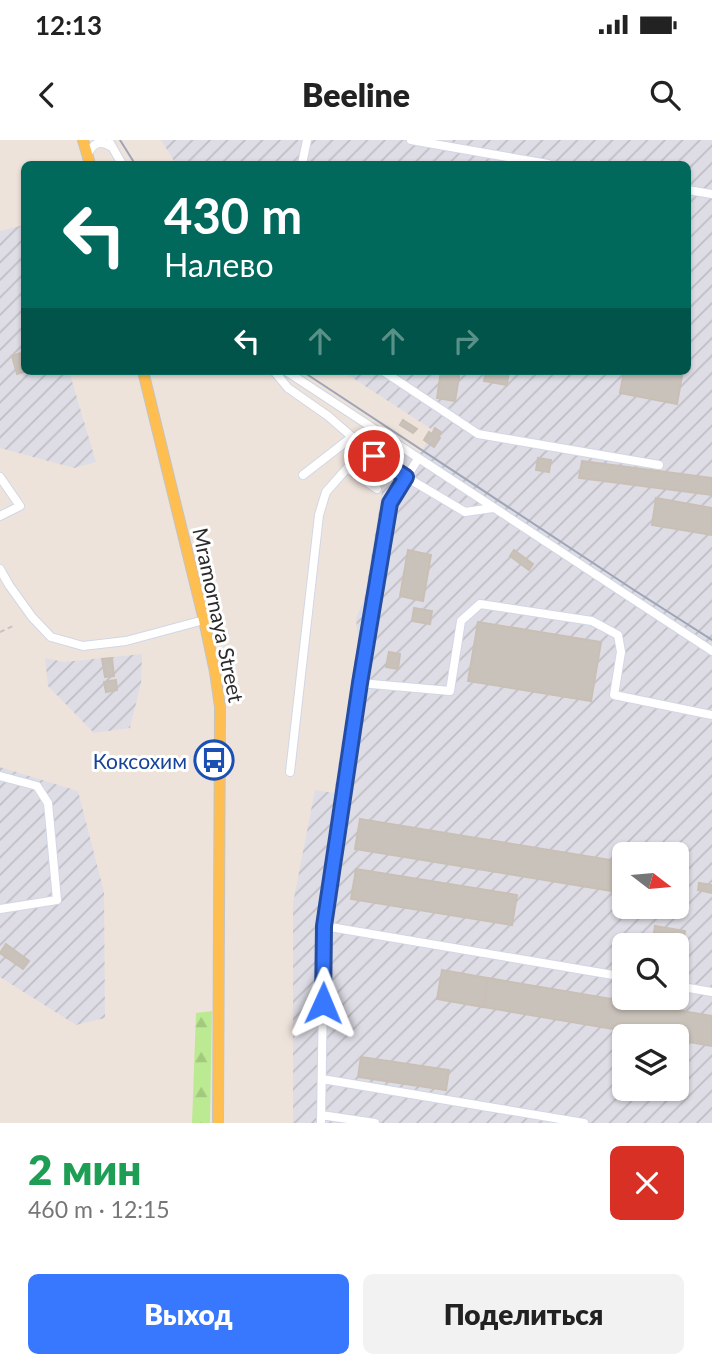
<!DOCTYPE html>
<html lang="ru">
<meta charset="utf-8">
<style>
:root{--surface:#fff;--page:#f2f2f2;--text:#222;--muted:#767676;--accent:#3778ff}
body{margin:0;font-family:Lato,sans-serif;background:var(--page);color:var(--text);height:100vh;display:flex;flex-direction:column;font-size:26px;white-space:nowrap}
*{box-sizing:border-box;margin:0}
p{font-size:23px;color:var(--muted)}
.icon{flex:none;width:38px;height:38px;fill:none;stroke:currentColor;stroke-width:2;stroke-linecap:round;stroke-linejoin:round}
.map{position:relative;height:983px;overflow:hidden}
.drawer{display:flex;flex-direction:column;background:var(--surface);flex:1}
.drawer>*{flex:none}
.hud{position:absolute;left:21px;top:21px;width:670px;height:214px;border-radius:10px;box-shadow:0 2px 5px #0004;background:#00695c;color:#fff;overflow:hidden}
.needle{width:46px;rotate:106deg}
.fabs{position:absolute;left:612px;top:702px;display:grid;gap:14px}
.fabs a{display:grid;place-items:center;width:77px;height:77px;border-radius:10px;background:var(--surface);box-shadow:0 2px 5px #0004;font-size:35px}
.pin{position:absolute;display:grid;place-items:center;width:60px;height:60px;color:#fff;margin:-30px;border:4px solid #fff;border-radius:50%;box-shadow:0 2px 7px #0007}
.me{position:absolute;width:77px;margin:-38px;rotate:1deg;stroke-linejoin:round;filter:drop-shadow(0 0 5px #0008)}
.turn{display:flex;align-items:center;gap:24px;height:147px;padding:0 28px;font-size:32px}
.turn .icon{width:91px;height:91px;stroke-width:2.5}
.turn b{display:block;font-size:49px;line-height:60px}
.lanes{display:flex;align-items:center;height:66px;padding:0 28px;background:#0003;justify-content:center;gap:35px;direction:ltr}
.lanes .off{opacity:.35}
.round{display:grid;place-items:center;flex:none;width:74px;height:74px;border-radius:10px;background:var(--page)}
.head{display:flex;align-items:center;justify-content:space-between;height:119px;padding:0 28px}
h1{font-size:42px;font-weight:800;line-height:52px;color:#1e9e55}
.cta{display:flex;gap:14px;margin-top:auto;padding:14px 28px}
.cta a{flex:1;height:80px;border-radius:10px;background:var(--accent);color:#fff;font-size:28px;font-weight:800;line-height:80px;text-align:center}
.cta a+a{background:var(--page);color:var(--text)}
.status{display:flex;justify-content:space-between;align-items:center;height:49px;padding:0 35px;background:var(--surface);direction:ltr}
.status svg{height:19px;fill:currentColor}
header{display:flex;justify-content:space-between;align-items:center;height:91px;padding:0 28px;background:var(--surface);font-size:32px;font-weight:800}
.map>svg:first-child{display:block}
</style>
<div class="status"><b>12:13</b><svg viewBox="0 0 49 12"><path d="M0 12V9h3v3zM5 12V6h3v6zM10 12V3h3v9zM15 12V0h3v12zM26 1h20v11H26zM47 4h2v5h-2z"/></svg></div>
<header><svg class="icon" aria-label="back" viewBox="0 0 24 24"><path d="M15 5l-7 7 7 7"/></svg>Beeline<svg class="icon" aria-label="search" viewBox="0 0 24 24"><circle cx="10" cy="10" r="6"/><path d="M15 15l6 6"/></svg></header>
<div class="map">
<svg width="712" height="983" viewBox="0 0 712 983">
<defs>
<pattern id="industrial-furrows" width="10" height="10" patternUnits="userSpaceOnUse" patternTransform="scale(1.75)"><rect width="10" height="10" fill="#dedde6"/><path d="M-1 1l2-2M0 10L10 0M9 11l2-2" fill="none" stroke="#bfbec5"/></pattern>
<pattern id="forest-firs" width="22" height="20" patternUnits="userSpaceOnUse" patternTransform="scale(1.75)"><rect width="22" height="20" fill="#bcea92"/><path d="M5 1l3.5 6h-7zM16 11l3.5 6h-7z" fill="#a2c97e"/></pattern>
</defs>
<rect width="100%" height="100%" fill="#eee3db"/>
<path fill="url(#industrial-furrows)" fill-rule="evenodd" d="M 161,0 L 712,0 L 712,983 L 293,983 L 293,763 L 315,650 L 334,653 L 358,499 L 356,478 L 364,460 L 383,345 L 359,325 L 373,318 L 386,294 L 419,315 L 427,302 L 424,300 L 429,292 L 432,293 L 434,291 L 342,231 L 688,231 L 688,24 L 176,24 ZM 625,714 L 677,714 L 677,766 L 625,766 ZM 625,805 L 677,805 L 677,858 L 625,858 ZM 625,896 L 677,896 L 677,948 L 625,948 Z
M 24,85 L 24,231 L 69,231 L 96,322 L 74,328 L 0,308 L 0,91 Z
M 142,514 L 141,543 L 130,588 L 94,593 L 48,546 L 45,518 L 64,522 Z
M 0,627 L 78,651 L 104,752 L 105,878 L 76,885 L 0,837 Z"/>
<path fill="url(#forest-firs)" d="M 212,871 L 210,983 L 192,983 L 196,873 Z"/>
<path fill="#c9c2ba" stroke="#cabfb5" stroke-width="2" d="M 24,212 L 24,231 L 27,231 L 17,234 L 12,216 Z
M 441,231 L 460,231 L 455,261 L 437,258 Z
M 486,231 L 509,231 L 507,245 L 484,241 Z
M 624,231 L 657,231 L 682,236 L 677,264 L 620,253 Z
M 403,280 L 417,289 L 413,293 L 400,285 Z
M 435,288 L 441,292 L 438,297 L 440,298 L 434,307 L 424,300 L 429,292 L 432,294 Z
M 538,318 L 551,320 L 549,332 L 536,330 Z
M 582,321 L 712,338 L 712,355 L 579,338 Z
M 656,358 L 712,368 L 712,395 L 652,385 Z
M 408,410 L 431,415 L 423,461 L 400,456 Z
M 514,410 L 533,424 L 529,430 L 510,416 Z
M 414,468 L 432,471 L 430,484 L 412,481 Z
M 478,482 L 601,502 L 591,561 L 468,541 Z
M 389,512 L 400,514 L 398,529 L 386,527 Z
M 112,518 L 114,536 L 105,537 L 102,519 Z
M 116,540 L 117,550 L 106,552 L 104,542 Z
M 360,679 L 617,721 L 612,751 L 355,709 Z
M 356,729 L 517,755 L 512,785 L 351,759 Z
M 699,743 L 712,745 L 712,753 L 698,750 Z
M 655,786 L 685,791 L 681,813 L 677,813 L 677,805 L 652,805 Z
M 6,804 L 29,821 L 23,829 L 0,813 Z
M 442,830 L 488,838 L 483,867 L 437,859 Z
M 488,838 L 712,876 L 712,906 L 677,900 L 677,896 L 654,896 L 483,867 Z
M 361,917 L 449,930 L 446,950 L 358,937 Z"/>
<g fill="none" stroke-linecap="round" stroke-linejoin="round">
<g stroke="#d0d7e5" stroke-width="10">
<path id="minor" d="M 411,0 L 548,24
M 110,3 L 122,24
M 87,16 C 93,2 99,0 112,7
M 302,24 L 307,0
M 688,50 L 712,54
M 274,231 L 288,248 L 328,276 L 374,316 L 406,337 L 465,372 L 493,368
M 286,231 L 712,511
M 383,231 L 478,294 L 659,325
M 352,322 L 351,331 L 377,349
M 303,335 L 352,297
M 0,337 L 20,366 L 0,376
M 0,429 L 9,445 L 32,477 L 51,497 L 83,506 L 126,501 L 204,480
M 360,543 L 450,551 L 461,481 L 480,464 L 592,481 L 618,495 L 621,512 L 614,555 L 712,575
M 290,632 L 319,375 L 326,352 L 365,308 L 377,292
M 0,636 L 37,646 L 48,663 L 57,760 L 0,769
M 324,786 L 625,837
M 677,846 L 712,852
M 322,939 L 584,983
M 321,975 L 375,983
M 321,983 L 324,786 L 360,543 L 390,363 L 418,319"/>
</g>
<g stroke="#c4c4c4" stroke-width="12">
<path id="major" d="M 83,0 L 90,24
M 143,231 L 204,480 L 215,532 L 220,567 L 218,983"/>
</g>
<path stroke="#c4c4c4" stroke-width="2" stroke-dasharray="5 3.5" stroke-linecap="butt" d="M 0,492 L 15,485"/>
<use href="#minor" stroke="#fff" stroke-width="8"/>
<use href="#major" stroke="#ffbe50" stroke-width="10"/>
<path stroke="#9da5b7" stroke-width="2" d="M 120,0 L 135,24
M 302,231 L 634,450 L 712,500"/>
</g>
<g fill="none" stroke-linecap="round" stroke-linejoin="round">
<g stroke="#244ea6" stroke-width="18">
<path id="route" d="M 323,863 L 324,786 L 360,543 L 390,363 L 406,337 L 374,316"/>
</g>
<use href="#route" stroke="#3778ff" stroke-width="12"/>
</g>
<defs>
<g id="bus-ring" transform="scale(2.0125)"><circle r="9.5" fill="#fff" stroke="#1a4fb4" stroke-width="1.5"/><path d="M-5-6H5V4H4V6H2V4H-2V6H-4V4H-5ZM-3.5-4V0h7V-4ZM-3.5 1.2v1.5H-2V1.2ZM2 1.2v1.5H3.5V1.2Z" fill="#1a4fb4"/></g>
</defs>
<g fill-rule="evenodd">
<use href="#bus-ring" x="214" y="620"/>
</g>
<g text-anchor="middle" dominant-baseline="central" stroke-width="6" stroke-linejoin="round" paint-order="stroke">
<g font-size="21" fill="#2b2b2b" stroke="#fff">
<text transform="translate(219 475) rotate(78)">Mramornaya Street</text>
</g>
<g font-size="21" fill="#164399" stroke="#fff" text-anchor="end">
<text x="187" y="620">Коксохим</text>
</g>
</g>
</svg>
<div class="fabs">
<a><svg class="needle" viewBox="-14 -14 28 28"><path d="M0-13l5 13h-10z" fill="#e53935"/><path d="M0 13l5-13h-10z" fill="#767676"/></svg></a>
<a><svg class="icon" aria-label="search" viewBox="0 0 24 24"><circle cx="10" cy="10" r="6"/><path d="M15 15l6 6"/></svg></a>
<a><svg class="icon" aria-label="layers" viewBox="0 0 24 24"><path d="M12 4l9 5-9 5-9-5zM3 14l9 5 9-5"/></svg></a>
</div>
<div class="pin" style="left:374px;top:316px;background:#d93025"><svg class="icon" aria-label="arrive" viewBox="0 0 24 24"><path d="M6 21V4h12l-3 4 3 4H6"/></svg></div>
<svg class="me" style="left:323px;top:863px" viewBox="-20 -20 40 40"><path d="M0-17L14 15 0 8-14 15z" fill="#3778ff" stroke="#fff" stroke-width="4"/></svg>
<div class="hud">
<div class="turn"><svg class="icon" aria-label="left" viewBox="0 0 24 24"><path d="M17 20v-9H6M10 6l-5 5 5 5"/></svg><div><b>430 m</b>Налево</div></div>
<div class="lanes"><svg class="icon" aria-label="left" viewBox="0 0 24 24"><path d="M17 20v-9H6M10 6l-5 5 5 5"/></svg><svg class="icon off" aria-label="ahead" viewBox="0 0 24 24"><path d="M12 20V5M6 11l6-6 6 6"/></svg><svg class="icon off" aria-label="ahead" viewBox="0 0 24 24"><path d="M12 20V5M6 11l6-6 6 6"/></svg><svg class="icon off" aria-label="right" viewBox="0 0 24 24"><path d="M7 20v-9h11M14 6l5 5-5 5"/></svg></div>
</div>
</div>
<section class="drawer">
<div class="head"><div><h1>2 мин</h1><p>460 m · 12:15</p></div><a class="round" style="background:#d93025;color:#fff"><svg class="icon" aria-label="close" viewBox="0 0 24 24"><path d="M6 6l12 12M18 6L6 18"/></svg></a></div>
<div class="cta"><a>Выход</a><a>Поделиться</a></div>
</section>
